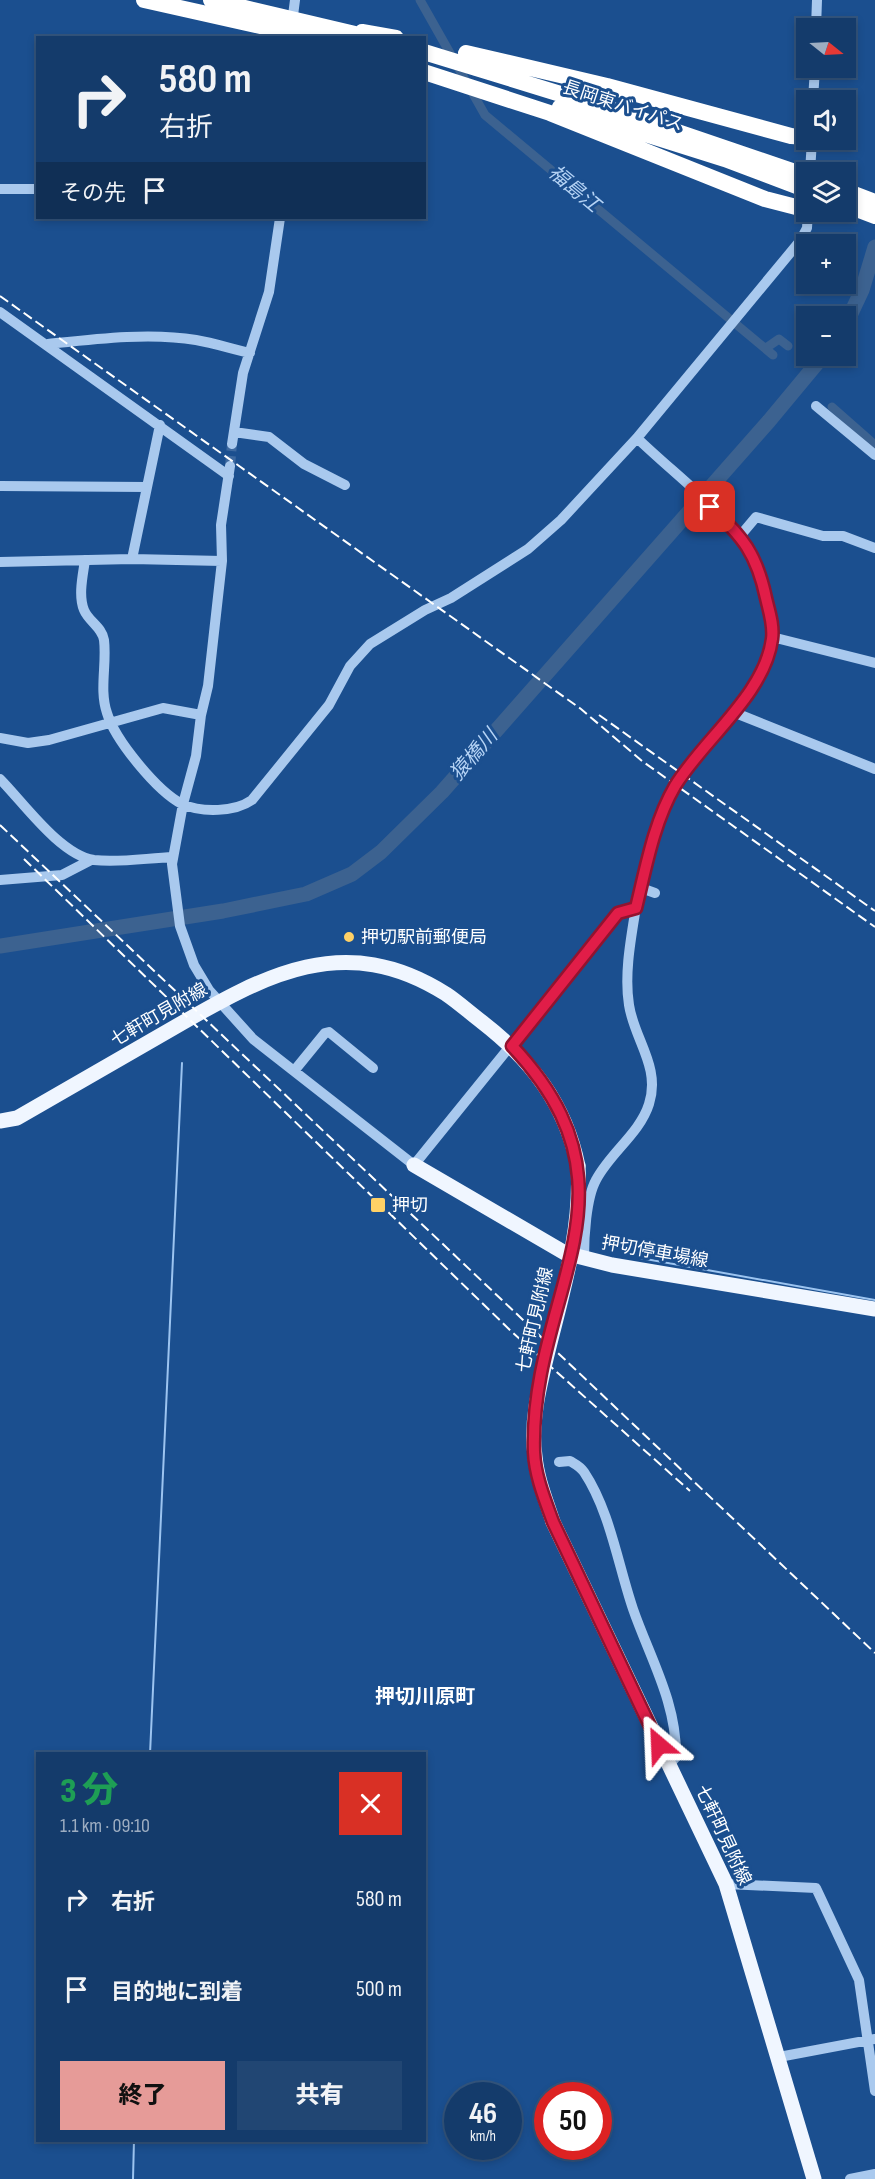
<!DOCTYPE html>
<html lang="ja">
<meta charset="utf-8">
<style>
:root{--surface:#143b6b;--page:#214673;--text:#f1f3f6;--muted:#9dadc1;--line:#33557e;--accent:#e69b98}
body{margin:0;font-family:"Sofia Sans Condensed","Noto Sans JP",sans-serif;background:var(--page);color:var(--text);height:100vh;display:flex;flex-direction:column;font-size:22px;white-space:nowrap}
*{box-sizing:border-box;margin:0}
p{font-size:20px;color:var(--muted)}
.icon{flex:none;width:33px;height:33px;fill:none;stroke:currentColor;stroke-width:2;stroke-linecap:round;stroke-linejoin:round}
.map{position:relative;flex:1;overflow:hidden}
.sheet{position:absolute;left:36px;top:1752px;width:390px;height:390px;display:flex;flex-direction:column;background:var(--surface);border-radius:0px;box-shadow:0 3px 9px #0003,0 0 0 2px var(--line)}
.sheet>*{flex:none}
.top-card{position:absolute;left:36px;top:36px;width:390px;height:183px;border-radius:0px;box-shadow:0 3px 9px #0003,0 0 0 2px var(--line);background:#143b6b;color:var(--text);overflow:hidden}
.needle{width:39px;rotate:108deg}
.tools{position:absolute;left:796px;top:18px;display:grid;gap:12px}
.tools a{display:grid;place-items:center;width:60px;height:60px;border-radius:0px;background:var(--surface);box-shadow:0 3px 9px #0003,0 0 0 2px var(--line);font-size:30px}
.speed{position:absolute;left:444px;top:2082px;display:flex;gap:12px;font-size:30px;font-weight:700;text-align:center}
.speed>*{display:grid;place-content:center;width:78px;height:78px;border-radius:50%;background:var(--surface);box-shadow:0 3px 9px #0003,0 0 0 2px var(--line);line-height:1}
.speed small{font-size:15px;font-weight:400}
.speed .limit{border:9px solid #d22;background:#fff;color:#111}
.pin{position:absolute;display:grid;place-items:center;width:51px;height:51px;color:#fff;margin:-26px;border-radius:12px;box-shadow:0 3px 9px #0006}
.me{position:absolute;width:66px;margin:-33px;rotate:334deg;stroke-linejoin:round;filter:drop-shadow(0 0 4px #0008)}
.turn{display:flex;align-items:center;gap:21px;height:126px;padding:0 24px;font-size:27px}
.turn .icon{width:78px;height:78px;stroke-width:2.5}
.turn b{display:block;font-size:42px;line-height:51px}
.then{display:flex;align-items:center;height:57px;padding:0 24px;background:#0003;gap:12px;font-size:22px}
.round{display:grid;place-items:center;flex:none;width:63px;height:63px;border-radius:0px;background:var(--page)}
.overview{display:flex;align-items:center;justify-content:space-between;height:102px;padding:0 24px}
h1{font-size:36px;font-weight:800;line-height:45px;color:#1e9e55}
.primary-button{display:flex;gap:12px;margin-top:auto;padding:12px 24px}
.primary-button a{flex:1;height:69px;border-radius:0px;background:var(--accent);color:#111;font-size:24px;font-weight:800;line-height:69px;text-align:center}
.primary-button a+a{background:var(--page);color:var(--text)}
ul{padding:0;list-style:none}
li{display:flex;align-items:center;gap:18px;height:90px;padding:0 24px}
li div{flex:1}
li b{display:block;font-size:22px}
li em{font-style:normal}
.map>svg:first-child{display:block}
</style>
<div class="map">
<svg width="875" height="2179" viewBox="0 0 875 2179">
<rect width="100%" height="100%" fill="#1b4f8f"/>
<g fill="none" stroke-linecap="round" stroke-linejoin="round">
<path stroke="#9cc4f0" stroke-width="2" d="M 0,947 L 12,944
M 640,1258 L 875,1300
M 150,1754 L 182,1063
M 133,2179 L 134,2140"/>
<path stroke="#3c6290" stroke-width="9" d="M 420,0 L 485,115 L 773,355
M 766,348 L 779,339 L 788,346
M 799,356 L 814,368
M 832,407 L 875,445"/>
<path stroke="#3c6290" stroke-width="15" d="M 846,324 L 862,290 L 875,247
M 0,946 L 223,911 L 306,894 L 352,874 L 381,852 L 442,792 L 769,421 L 823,356"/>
<path stroke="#3d69a0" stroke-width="10" stroke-dasharray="10 5" stroke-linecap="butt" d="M 230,466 L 232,444"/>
<path stroke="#a9c9ee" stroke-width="10" d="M 292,23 L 295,0
M 816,28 L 817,0
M 813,100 L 815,68
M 810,172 L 812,140
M 0,189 L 38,189
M 0,312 L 229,476
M 48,344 C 94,339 150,332 196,340 C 214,343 232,349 250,353
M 816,406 L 875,455
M 234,432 L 269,437 L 304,464 L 345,485
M 232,444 L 243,373 L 269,292 L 280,218
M 230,466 L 221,525 L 222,561 L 208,686 L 201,715 L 196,756 L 183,804 L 172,864 L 180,926 L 194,965 L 209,990 L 253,1039 L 414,1165 L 618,913 L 636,907
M 0,486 L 147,487
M 740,536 L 756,517 L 823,536 L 843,536 L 875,548
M 132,559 L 160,425
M 85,560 C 83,575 78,595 84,610 C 89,622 102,627 104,640 C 107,664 99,690 107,713 C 115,740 157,791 182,804 C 202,813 235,812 252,800 L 329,705 L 350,666 L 370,644 L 425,610 L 451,598 L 528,549 L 561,520 L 637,438 L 800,241 L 807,228 L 808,212
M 0,562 L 132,559 L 222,561
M 772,637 L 875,663
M 733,712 L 875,769
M 0,738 L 28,743 L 49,740 L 163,708 L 201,715
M 0,779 C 23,802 60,855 94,860 C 119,863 147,858 173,857
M 0,880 L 62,875 L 91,860
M 641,888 L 655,893
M 294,1071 L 325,1033 L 329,1032 L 373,1068
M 584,1258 C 584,1238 586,1198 596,1180 C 610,1153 640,1133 649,1104 C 661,1067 634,1039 629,1005 C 624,974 631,938 636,907 C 643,870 656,819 675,787 C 700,744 771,685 772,635 C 772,623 768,610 766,598 C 762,580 758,561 747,545 C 721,509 670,470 637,438
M 559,1462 L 570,1461 C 575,1464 580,1466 584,1472 C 610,1511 618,1565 633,1609 C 650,1658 677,1703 676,1757 L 669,1765
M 726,1884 L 816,1888 L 859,1980 L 875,2091
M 779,2057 L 875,2039
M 850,2179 L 875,2174"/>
<path stroke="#f0f6ff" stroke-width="15" d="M 0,1121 L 17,1118 C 70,1088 122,1057 175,1027 C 265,975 345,930 446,994 C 458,1002 470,1013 482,1022 C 531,1060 565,1103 578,1166
M 414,1165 L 565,1253 L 612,1265 L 875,1309
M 553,1522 L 726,1884 L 814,2179"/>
<path stroke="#fff" stroke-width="16" d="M 144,0 L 314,38
M 211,0 L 372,38
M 362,32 L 396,38
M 424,52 L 619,112 L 807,176
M 466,53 L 607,86 L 791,136 L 807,137
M 424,72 L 550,113 L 765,199 L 796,207 L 807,206
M 560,107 L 725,159 L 807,190
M 846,191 L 875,202
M 846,205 L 875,216"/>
<path stroke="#fff" stroke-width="2" stroke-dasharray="10 4.5" stroke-linecap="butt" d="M 0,296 L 581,709 L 642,761 L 875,927
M 599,715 L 875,911
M 0,825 L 875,1653
M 24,859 L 512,1332 L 690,1491"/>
<path stroke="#f0f6ff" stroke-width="15" d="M 553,1522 C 546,1500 537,1479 535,1456 C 530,1421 540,1384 548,1351 C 563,1290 582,1229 578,1166"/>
</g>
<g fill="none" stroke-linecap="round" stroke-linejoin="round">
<g stroke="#92132f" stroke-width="15">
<path id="route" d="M 659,1745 L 553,1522 C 545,1500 535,1476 534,1452 C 529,1292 651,1193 512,1046 L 618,913 L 636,908 C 646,867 654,822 675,786 C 703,740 765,694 772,639 C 774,625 769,611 766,598 C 757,555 743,536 710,507"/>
</g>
<use href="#route" stroke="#e11d48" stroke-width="10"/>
</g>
<g fill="#ffd166" stroke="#1b4f8f" stroke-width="2">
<circle cx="349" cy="937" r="6"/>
<rect x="370" y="1197" width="16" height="16" rx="3"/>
</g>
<g text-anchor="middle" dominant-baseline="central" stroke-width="6" stroke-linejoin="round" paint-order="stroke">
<g font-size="18" fill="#fff" stroke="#1b4f8f">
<text transform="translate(623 106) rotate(18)">長岡東バイパス</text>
<text transform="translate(159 1015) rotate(-30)">七軒町見附線</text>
<text transform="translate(655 1252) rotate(10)">押切停車場線</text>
<text transform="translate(535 1320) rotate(-77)">七軒町見附線</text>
<text transform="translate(723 1835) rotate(65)">七軒町見附線</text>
</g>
<g font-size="18" fill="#fff" stroke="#1b4f8f" text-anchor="start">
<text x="361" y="937">押切駅前郵便局</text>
<text x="392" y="1205">押切</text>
</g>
<g font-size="20" font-style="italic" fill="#b5d3f5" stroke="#1b4f8f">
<text transform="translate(574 189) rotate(40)">福島江</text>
<text transform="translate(474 755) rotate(-49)">猿橋川</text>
</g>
<g font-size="20" font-weight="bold" fill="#fff" stroke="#1b4f8f">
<text x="425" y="1697">押切川原町</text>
</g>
</g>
</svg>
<div class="tools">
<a><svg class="needle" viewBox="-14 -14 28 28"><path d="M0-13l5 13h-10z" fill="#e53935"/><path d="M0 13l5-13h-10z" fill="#9dadc1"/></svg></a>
<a><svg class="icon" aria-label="sound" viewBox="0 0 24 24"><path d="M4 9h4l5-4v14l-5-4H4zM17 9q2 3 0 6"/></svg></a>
<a><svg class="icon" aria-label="layers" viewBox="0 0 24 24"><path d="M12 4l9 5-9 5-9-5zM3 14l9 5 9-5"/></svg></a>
<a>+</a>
<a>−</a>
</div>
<div class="speed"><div>46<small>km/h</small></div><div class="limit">50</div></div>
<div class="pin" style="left:710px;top:507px;background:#d93025"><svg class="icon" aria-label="arrive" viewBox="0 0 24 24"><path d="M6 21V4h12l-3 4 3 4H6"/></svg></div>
<svg class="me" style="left:659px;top:1745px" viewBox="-20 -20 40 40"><path d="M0-17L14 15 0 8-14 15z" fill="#e11d48" stroke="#fff" stroke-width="4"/></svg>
<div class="top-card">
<div class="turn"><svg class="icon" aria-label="right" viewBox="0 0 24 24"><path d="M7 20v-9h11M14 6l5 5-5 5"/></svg><div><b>580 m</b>右折</div></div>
<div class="then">その先<svg class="icon" aria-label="arrive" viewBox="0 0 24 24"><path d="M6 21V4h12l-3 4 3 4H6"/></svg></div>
</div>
<section class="sheet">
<div class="overview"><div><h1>3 分</h1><p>1.1 km · 09:10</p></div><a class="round" style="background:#d93025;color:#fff"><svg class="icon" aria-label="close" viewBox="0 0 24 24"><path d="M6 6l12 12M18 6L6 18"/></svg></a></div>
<ul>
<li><svg class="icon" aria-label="right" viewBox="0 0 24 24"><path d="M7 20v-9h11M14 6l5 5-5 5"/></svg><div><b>右折</b></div><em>580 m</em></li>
<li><svg class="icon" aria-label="arrive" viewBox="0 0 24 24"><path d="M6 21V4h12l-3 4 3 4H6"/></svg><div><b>目的地に到着</b></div><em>500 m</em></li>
</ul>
<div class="primary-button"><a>終了</a><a>共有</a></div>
</section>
</div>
